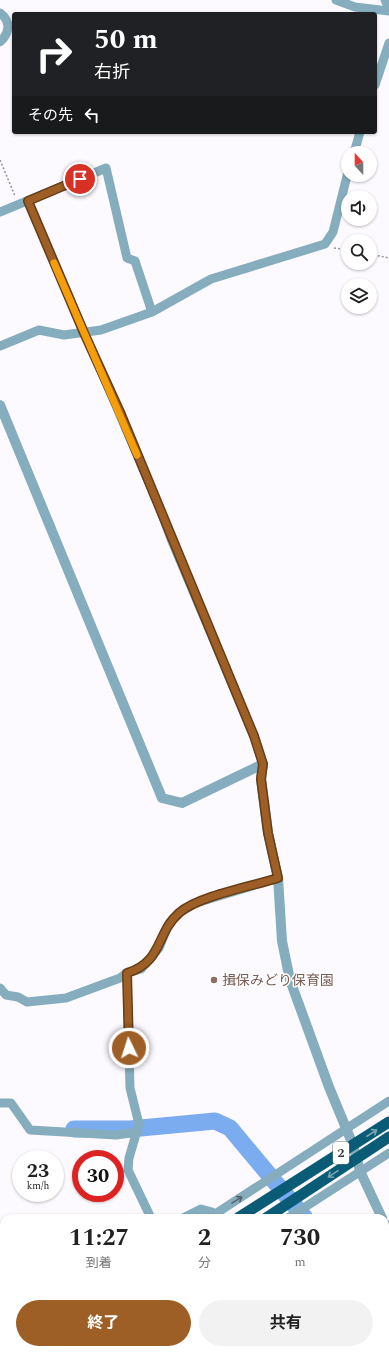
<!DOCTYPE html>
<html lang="ja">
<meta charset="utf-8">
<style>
:root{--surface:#fff;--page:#f2f2f2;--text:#222;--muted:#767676;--accent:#9d5f25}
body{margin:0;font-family:Spectral,"Noto Sans JP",serif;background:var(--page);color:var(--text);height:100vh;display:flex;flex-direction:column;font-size:15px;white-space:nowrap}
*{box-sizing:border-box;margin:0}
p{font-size:13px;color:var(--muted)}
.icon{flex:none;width:22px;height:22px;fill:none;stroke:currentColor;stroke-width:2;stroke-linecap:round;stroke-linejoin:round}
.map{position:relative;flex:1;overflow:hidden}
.side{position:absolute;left:0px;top:1214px;width:389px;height:140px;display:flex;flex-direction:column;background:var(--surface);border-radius:12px 12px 0 0;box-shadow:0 1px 3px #0004}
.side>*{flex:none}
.guide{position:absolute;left:12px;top:12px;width:365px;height:122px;border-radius:4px;box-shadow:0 1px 3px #0004;background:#202124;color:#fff;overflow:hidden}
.needle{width:26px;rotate:339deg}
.tools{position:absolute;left:341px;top:146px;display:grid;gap:8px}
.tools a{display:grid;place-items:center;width:36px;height:36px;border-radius:50%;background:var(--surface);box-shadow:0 1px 3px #0004;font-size:20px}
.speed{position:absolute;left:12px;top:1150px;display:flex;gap:8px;font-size:20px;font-weight:700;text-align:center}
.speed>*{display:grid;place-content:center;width:52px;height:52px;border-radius:50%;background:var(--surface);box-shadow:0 1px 3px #0004;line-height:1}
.speed small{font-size:10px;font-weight:400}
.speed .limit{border:6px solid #d22;background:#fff;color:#111}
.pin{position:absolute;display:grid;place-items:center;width:34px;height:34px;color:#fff;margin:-17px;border:2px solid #fff;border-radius:50%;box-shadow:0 1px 4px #0007}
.me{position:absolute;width:44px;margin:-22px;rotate:356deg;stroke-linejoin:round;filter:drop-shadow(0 0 3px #0008)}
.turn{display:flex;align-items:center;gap:14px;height:84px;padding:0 16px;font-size:18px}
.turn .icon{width:52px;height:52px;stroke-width:2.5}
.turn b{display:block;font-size:28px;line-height:34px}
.then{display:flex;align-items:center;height:38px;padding:0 16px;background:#0003;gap:8px;font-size:15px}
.eta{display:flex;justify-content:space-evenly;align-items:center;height:68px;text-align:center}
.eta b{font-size:24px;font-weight:700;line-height:28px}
.action{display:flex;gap:8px;margin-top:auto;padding:8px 16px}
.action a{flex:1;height:46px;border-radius:24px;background:var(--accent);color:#fff;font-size:16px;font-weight:700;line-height:46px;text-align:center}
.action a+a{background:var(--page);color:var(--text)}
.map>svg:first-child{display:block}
</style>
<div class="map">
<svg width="389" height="1354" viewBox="0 0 389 1354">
<rect width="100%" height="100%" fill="#fdfaff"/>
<path fill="#fcefe7" d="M 385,1297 L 389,1299 L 389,1347 L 385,1348 Z
M 88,1350 L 382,1350 L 376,1354 L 82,1354 Z"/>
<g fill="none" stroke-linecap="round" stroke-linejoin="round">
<path stroke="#7aacef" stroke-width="17" d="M 74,1129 L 130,1129 L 215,1121 L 230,1128 L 305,1218
M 385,1291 L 389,1294"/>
<path stroke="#d6d4d8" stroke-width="9" stroke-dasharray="9 4.5" stroke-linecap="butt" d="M 39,1350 L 41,1354"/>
<path stroke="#959397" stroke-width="1.5" stroke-dasharray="2 2" stroke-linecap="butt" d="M 0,160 L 15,196
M 334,248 L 348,250
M 370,254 L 389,258"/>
<path stroke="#85adbe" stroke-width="9" d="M 336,0 L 355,7 L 389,11
M 385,0 L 389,9
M 0,13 C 11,21 10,33 0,42
M 375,85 L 389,43
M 354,153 L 360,132
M 28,201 L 159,506 L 171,539 L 254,736 L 263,764
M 0,212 L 106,168 L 127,258 L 135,261 L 152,312
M 0,346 L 39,330 L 64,335 L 101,330 L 152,312 L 211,279 L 325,244 L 333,232 L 348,172
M 127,973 L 130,1088 L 139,1124 L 129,1158 L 128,1170 L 151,1218
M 0,988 L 6,995 L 18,997 L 27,1002 L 66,998 L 120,978 L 127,973 L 141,969 L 159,948 L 169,923 L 181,912 L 196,903 L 278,878
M 0,1103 L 11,1103 L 30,1130 L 116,1135 L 138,1132
M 183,1218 L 201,1209 L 212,1212
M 209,1218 L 389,1101
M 288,1218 L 389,1153
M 0,1239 L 4,1239
M 0,1255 L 4,1267
M 0,1352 L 4,1350"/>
<path stroke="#85adbe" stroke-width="10" d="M 0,405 L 162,798 L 182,803 L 263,764
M 263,764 L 261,779 L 268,833 L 278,878 L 282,941 L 290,980 L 329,1087 L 353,1145 L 360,1171 L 382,1218
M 385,1224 L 389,1233"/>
<path stroke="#0a5c76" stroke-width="11" d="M 238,1218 L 389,1122
M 266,1218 L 389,1137
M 28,1354 L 34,1350
M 56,1354 L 62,1350"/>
</g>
<defs><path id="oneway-shaft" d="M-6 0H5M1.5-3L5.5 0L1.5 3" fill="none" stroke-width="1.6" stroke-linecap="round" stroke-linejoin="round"/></defs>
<g stroke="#78a5b4">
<use href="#oneway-shaft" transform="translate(372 1133) rotate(-33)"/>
<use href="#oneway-shaft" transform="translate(333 1174) rotate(146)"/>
</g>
<use stroke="#55626a" href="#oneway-shaft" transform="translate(237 1200) rotate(-32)"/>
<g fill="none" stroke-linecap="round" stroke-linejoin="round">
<g stroke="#663e18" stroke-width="10">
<path id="route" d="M 80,179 L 28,201 L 84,333 L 120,412 L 254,736 L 263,764 L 261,779 L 268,833 L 278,878 C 253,886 198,896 179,913 C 156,933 163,962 127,973 L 129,1048"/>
</g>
<use href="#route" stroke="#9d5f25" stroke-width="7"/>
<path stroke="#f59e0b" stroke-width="7" d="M 54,263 L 137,455"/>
</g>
<circle fill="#8d6e63" stroke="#fff" stroke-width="1.5" cx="214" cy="980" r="4"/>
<g text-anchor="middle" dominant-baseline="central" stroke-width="3" stroke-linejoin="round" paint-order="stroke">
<rect fill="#fff" stroke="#767576" stroke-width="1" x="333" y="1142" width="16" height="22" rx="3"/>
<g font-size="13" font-weight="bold" fill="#3b3a3c">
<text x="341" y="1153">2</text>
</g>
<g font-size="14" fill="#785e54" stroke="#fff" text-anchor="start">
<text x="222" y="980">揖保みどり保育園</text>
</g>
</g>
</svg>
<div class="tools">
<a><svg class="needle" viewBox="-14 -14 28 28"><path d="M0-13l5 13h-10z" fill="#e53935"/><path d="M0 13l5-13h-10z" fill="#767676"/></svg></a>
<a><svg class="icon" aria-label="sound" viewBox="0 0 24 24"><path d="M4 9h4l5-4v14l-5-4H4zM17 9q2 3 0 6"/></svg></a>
<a><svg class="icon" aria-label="search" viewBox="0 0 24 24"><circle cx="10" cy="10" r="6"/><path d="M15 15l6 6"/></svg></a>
<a><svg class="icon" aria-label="layers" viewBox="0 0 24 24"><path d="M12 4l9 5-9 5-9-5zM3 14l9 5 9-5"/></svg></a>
</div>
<div class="speed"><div>23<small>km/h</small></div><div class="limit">30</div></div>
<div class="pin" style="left:80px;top:179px;background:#d93025"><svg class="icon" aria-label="arrive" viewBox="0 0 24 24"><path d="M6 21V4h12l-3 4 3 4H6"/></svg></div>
<svg class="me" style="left:129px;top:1048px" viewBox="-20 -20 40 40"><circle r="17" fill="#9d5f25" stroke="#fff" stroke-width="3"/><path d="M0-11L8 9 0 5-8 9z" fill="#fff"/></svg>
<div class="guide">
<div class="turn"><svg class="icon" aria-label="right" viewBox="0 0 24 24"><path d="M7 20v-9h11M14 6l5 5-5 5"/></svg><div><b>50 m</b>右折</div></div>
<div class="then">その先<svg class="icon" aria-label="left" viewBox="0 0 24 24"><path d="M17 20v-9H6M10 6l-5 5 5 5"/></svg></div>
</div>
<section class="side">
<div class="eta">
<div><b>11:27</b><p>到着</p></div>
<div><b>2</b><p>分</p></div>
<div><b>730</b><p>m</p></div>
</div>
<div class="action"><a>終了</a><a>共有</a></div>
</section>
</div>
